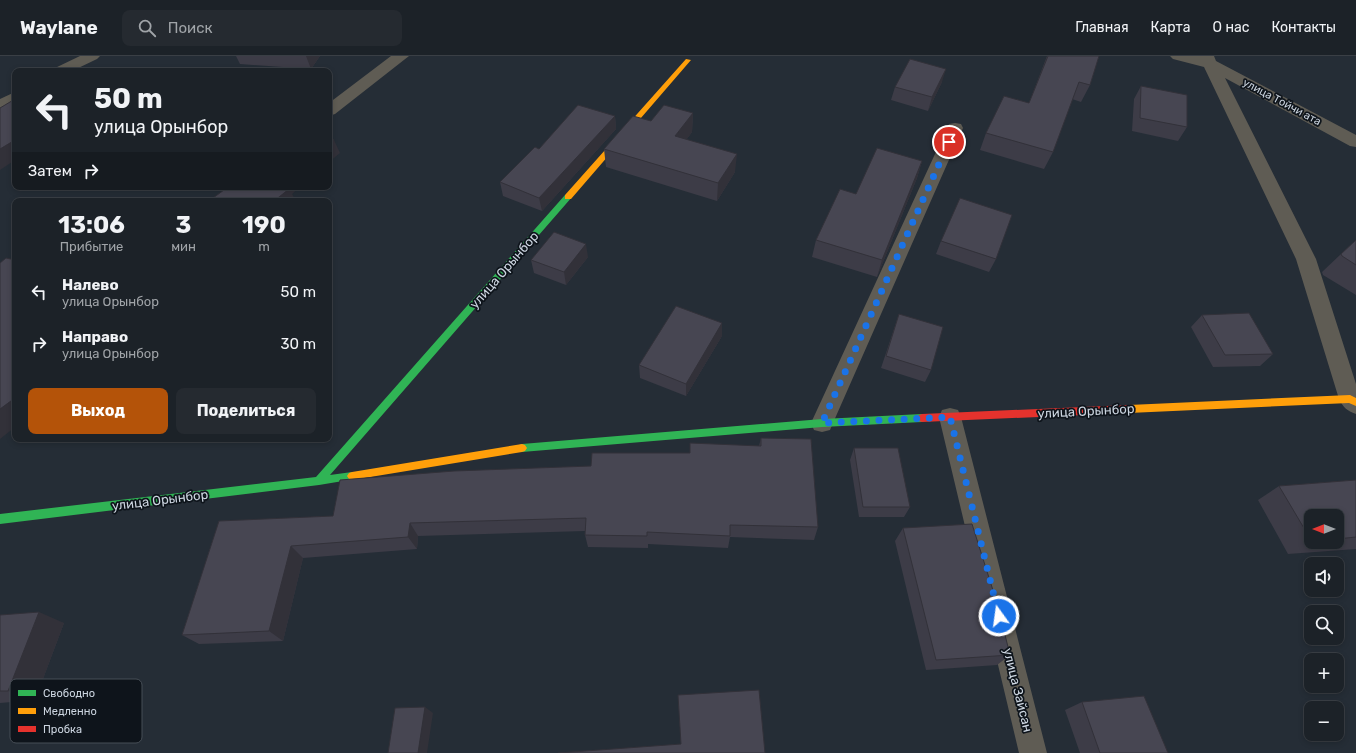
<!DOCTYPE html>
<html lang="ru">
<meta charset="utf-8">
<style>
:root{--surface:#1c2228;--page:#252a30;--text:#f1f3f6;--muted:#a0a4a8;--line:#3a3f45;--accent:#b45309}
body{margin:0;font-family:Rubik,sans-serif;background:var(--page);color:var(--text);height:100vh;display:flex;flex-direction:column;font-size:15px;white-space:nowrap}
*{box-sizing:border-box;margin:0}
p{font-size:13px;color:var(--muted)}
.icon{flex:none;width:22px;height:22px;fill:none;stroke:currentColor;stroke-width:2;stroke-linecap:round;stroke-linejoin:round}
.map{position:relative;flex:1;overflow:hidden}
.panel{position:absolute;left:12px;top:142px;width:320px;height:244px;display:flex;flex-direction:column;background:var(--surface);border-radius:8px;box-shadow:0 2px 6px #0003,0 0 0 1px var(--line)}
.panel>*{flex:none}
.top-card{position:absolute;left:12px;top:12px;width:320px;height:122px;border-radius:8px;box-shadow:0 2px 6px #0003,0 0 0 1px var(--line);background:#1c2228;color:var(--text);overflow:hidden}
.needle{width:26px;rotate:270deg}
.tools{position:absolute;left:1304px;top:453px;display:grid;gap:8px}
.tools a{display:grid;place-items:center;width:40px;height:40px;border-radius:8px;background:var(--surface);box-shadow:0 2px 6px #0003,0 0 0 1px var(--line);font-size:20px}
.pin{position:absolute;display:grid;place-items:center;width:34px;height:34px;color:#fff;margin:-17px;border:2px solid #fff;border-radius:50%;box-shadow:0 1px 4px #0007}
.me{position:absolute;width:44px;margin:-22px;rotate:346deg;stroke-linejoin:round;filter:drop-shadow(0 0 3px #0008)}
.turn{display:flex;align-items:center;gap:14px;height:84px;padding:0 16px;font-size:18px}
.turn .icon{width:52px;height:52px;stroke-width:2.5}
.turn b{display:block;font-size:28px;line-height:34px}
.then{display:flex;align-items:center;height:38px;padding:0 16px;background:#0003;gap:8px;font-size:15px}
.eta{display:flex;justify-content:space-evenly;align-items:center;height:68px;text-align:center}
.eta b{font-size:24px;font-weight:700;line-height:28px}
.primary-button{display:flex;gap:8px;margin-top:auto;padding:8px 16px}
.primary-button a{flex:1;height:46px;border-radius:8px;background:var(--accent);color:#fff;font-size:16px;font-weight:700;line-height:46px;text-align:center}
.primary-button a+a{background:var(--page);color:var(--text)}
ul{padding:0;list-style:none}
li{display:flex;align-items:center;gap:12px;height:52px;padding:0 16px}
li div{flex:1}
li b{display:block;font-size:15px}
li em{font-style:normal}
header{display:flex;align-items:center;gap:24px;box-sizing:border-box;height:56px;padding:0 20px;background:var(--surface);border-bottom:1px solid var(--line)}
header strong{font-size:19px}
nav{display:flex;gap:22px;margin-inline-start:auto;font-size:14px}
.search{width:280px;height:36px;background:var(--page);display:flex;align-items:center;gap:10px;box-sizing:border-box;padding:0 14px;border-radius:8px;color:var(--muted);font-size:15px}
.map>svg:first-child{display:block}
</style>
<header>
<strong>Waylane</strong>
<div class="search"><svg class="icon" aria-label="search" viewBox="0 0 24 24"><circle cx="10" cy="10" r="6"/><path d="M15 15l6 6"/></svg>Поиск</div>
<nav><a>Главная</a><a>Карта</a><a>О нас</a><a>Контакты</a></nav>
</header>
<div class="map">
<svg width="1356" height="697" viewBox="0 0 1356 697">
<rect width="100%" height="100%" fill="#252d36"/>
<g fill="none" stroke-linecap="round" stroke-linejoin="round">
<path fill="#5f5c54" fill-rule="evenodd" d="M 80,0 L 100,0 L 97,3 L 72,15 L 52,15 L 55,12 Z
M 391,0 L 409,0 L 335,58 L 329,60 L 329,47 Z
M 1170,0 L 1214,0 L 1216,5 L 1356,79 L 1356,91 L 1350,90 L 1225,22 L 1316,203 L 1356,328 L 1356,358 C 1347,355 1343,351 1339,343 L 1296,203 L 1204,11 L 1173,3 Z
M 15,36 L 15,48 L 0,55 L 0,43 Z
M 955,67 L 961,68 L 963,72 L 833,367 L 830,374 L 822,376 L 814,374 L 811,367 L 947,72 L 949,68 Z
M 950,352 L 958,354 L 961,361 L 1047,697 L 1019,697 L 939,361 L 942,354 Z"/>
<path fill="#30b455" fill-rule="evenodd" d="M 565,139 L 571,139 L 572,141 L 330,419 L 352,416 L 355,417 L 357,420 L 355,423 L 319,429 L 0,468 L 0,458 L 316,421 Z
M 922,358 L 925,359 L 927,362 L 925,365 L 922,366 L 822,371 L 522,396 L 519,395 L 517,392 L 519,389 L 522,388 L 822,363 Z"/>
<path fill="#ff9f0a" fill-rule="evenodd" d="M 686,3 L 691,4 L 571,143 L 565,143 L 565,139 Z
M 1350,339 L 1356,342 L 1356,350 L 1349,347 L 1129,357 L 1126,356 L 1124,353 L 1126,350 L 1129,349 Z
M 522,388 L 525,389 L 527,392 L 525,395 L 522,396 L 352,424 L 349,423 L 347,420 L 349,417 L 352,416 Z"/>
<path fill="#e5322d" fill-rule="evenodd" d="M 1129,349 L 1132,350 L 1134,353 L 1132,356 L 1129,357 L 922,366 L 919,365 L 917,362 L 919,359 L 922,358 Z"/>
</g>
<path fill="#3d3c47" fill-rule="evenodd" d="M 236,0 L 320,0 L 311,13 L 240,8 Z
M 1047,0 L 1099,0 L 1090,29 L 1081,46 L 1072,43 L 1053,96 L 1044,113 L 980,94 L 986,77 L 1029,47 Z
M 942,26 L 928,55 L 891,44 L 895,31 Z
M 1141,30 L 1187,71 L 1178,85 L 1132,75 L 1134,43 Z
M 693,57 L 692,76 L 686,84 L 735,116 L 717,145 L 606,111 L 604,93 L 651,65 Z
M 615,60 L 616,73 L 542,155 L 503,140 L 500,126 L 539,93 Z
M 922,105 L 917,122 L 877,221 L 812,201 L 816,184 Z
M 1356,184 L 1356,239 L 1323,219 L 1322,216 L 1341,198 Z
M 941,185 L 996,203 L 989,216 L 936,198 Z
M 588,201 L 566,229 L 534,217 L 531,204 Z
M 899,258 L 931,314 L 925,326 L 881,312 Z
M 1202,259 L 1273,298 L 1260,310 L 1213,311 L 1191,271 Z
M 722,280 L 686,340 L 640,322 L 639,309 Z
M 761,382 L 818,471 L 814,484 L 730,481 L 728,492 L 648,488 L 648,492 L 588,491 L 585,479 L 585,475 L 418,480 L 417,493 L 303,502 L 283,585 L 199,588 L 182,579 L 219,465 L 333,460 L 591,410 L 690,397 L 759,390 Z
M 854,392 L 910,451 L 904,461 L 859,461 L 850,404 Z
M 1356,424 L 1356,493 L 1288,498 L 1258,444 L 1279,430 ZM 1311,460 L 1337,460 L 1337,486 L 1311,486 Z
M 903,472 L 1010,599 L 997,609 L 926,614 L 895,485 Z
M 0,559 L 64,567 L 35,644 L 0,647 Z
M 678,639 L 765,697 L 681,688 Z
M 1082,646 L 1168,697 L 1080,697 L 1065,654 Z"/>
<path fill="#323139" d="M 306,0 L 320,0 L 311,13 Z
M 946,13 L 942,26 L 928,55 L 932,41 Z
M 693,57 L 692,76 L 675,99 L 675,80 Z
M 615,60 L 616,73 L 542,155 L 539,142 Z
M 15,84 L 15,104 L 0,114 L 0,93 Z
M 334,84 L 340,97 L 329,106 L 329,87 Z
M 737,98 L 735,116 L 717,145 L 718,127 Z
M 922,105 L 917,122 L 877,221 L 882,204 Z
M 281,131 L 300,131 L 292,138 L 296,145 L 274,145 Z
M 586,188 L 588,201 L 566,229 L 564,216 Z
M 722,267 L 722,280 L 686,340 L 686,328 Z
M 15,342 L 15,371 L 0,383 L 0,353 Z
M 410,467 L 418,480 L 417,493 L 408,481 Z
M 291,490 L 303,502 L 283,585 L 269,575 Z
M 39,556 L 64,567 L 35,644 L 8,635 Z
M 425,651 L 433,657 L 427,697 L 418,697 Z"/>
<path fill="#474652" stroke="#323139" d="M 1048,0 L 1099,0 L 1090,29 L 1079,26 L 1053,96 L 986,77 L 1004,40 L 1029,47 Z
M 910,3 L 946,13 L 932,41 L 895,31 Z
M 1141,30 L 1187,39 L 1187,71 L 1140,62 Z
M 15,43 L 15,84 L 0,93 L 0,52 Z
M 578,49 L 615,60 L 539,142 L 500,126 L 535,91 L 539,93 Z
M 664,49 L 693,57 L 675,80 L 737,98 L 718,127 L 604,93 L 633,60 L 651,65 Z
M 329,82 L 334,84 L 329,87 Z
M 877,92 L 922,105 L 882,204 L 816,184 L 840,133 L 856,138 Z
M 228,131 L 285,131 L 289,133 L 274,145 L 209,145 Z
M 960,142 L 1012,159 L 996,203 L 941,185 Z
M 554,176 L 586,188 L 564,216 L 531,204 Z
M 1356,184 L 1356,209 L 1342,200 L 1341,198 Z
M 6,202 L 15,204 L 15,342 L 0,353 L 0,207 Z
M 676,250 L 722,267 L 686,328 L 639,309 Z
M 1249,257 L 1273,298 L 1225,299 L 1202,259 Z
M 899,258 L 943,271 L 931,314 L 886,300 Z
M 761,382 L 811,383 L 818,471 L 730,469 L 730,480 L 647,476 L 647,480 L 585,479 L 586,462 L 410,467 L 408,481 L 291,490 L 269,575 L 182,579 L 219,465 L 333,460 L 340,424 L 454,415 L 591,410 L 592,397 L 690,397 L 690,387 L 761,390 Z
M 854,392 L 898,392 L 910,451 L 863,451 Z
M 1356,424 L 1356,481 L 1337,483 L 1337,460 L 1311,460 L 1311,484 L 1279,430 Z
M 972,468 L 997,547 L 1010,599 L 936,604 L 903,472 Z
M 39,556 L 8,635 L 0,635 L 0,559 Z
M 759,634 L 765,697 L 558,697 L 681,688 L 678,639 Z
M 1144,640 L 1168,697 L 1100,697 L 1082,646 Z
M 425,651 L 418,697 L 388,697 L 395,652 Z"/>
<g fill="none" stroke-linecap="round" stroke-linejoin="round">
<path stroke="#1a73e8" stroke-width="7" stroke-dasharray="0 12.6" d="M 949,86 L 822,367 L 950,361 L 999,560"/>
</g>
<g text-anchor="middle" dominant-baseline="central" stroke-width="3.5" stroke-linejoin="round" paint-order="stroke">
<g font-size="11" fill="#ccd5e0" stroke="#0e141b">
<text transform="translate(1282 46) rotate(28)">улица Тойчи ата</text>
</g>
<g font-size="13" fill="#ccd5e0" stroke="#0e141b">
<text transform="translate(504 214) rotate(-49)">улица Орынбор</text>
<text transform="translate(1086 355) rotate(-3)">улица Орынбор</text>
<text transform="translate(160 444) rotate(-7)">улица Орынбор</text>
<text transform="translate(1018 634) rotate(76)">улица Зайсан</text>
</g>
</g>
<rect x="10" y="623" width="132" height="64" rx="6" fill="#0e141b" stroke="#474e56" stroke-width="1"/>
<rect x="18" y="634" width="18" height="6" fill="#30b455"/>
<rect x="18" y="652" width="18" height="6" fill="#ff9f0a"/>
<rect x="18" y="670" width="18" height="6" fill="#e5322d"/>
<g font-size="11" fill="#ccd5e0">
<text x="43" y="641">Свободно</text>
<text x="43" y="659">Медленно</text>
<text x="43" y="677">Пробка</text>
</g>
</svg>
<div class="tools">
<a><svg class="needle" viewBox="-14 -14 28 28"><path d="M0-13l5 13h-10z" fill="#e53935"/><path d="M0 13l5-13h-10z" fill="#a0a4a8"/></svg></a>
<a><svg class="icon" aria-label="sound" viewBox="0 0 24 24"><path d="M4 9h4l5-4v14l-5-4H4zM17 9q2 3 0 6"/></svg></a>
<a><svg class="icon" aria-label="search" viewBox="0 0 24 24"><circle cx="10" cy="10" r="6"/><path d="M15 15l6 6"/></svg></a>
<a>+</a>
<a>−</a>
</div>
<div class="pin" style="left:949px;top:86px;background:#d93025"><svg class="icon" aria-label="arrive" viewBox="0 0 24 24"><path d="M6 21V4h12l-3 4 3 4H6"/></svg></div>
<svg class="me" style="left:999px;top:560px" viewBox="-20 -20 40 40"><circle r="17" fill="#1a73e8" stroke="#fff" stroke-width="3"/><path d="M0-11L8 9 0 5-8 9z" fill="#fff"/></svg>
<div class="top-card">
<div class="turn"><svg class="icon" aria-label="left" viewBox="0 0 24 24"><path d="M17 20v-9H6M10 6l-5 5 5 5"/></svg><div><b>50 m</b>улица Орынбор</div></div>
<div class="then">Затем<svg class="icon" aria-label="right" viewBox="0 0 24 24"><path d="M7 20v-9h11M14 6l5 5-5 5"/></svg></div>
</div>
<section class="panel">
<div class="eta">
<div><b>13:06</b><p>Прибытие</p></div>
<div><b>3</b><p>мин</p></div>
<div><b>190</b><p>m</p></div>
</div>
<ul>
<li><svg class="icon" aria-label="left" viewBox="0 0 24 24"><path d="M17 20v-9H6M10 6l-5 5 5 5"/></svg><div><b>Налево</b><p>улица Орынбор</p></div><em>50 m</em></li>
<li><svg class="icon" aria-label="right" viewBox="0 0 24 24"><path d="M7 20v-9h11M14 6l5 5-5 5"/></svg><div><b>Направо</b><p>улица Орынбор</p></div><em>30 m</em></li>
</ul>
<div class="primary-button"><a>Выход</a><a>Поделиться</a></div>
</section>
</div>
